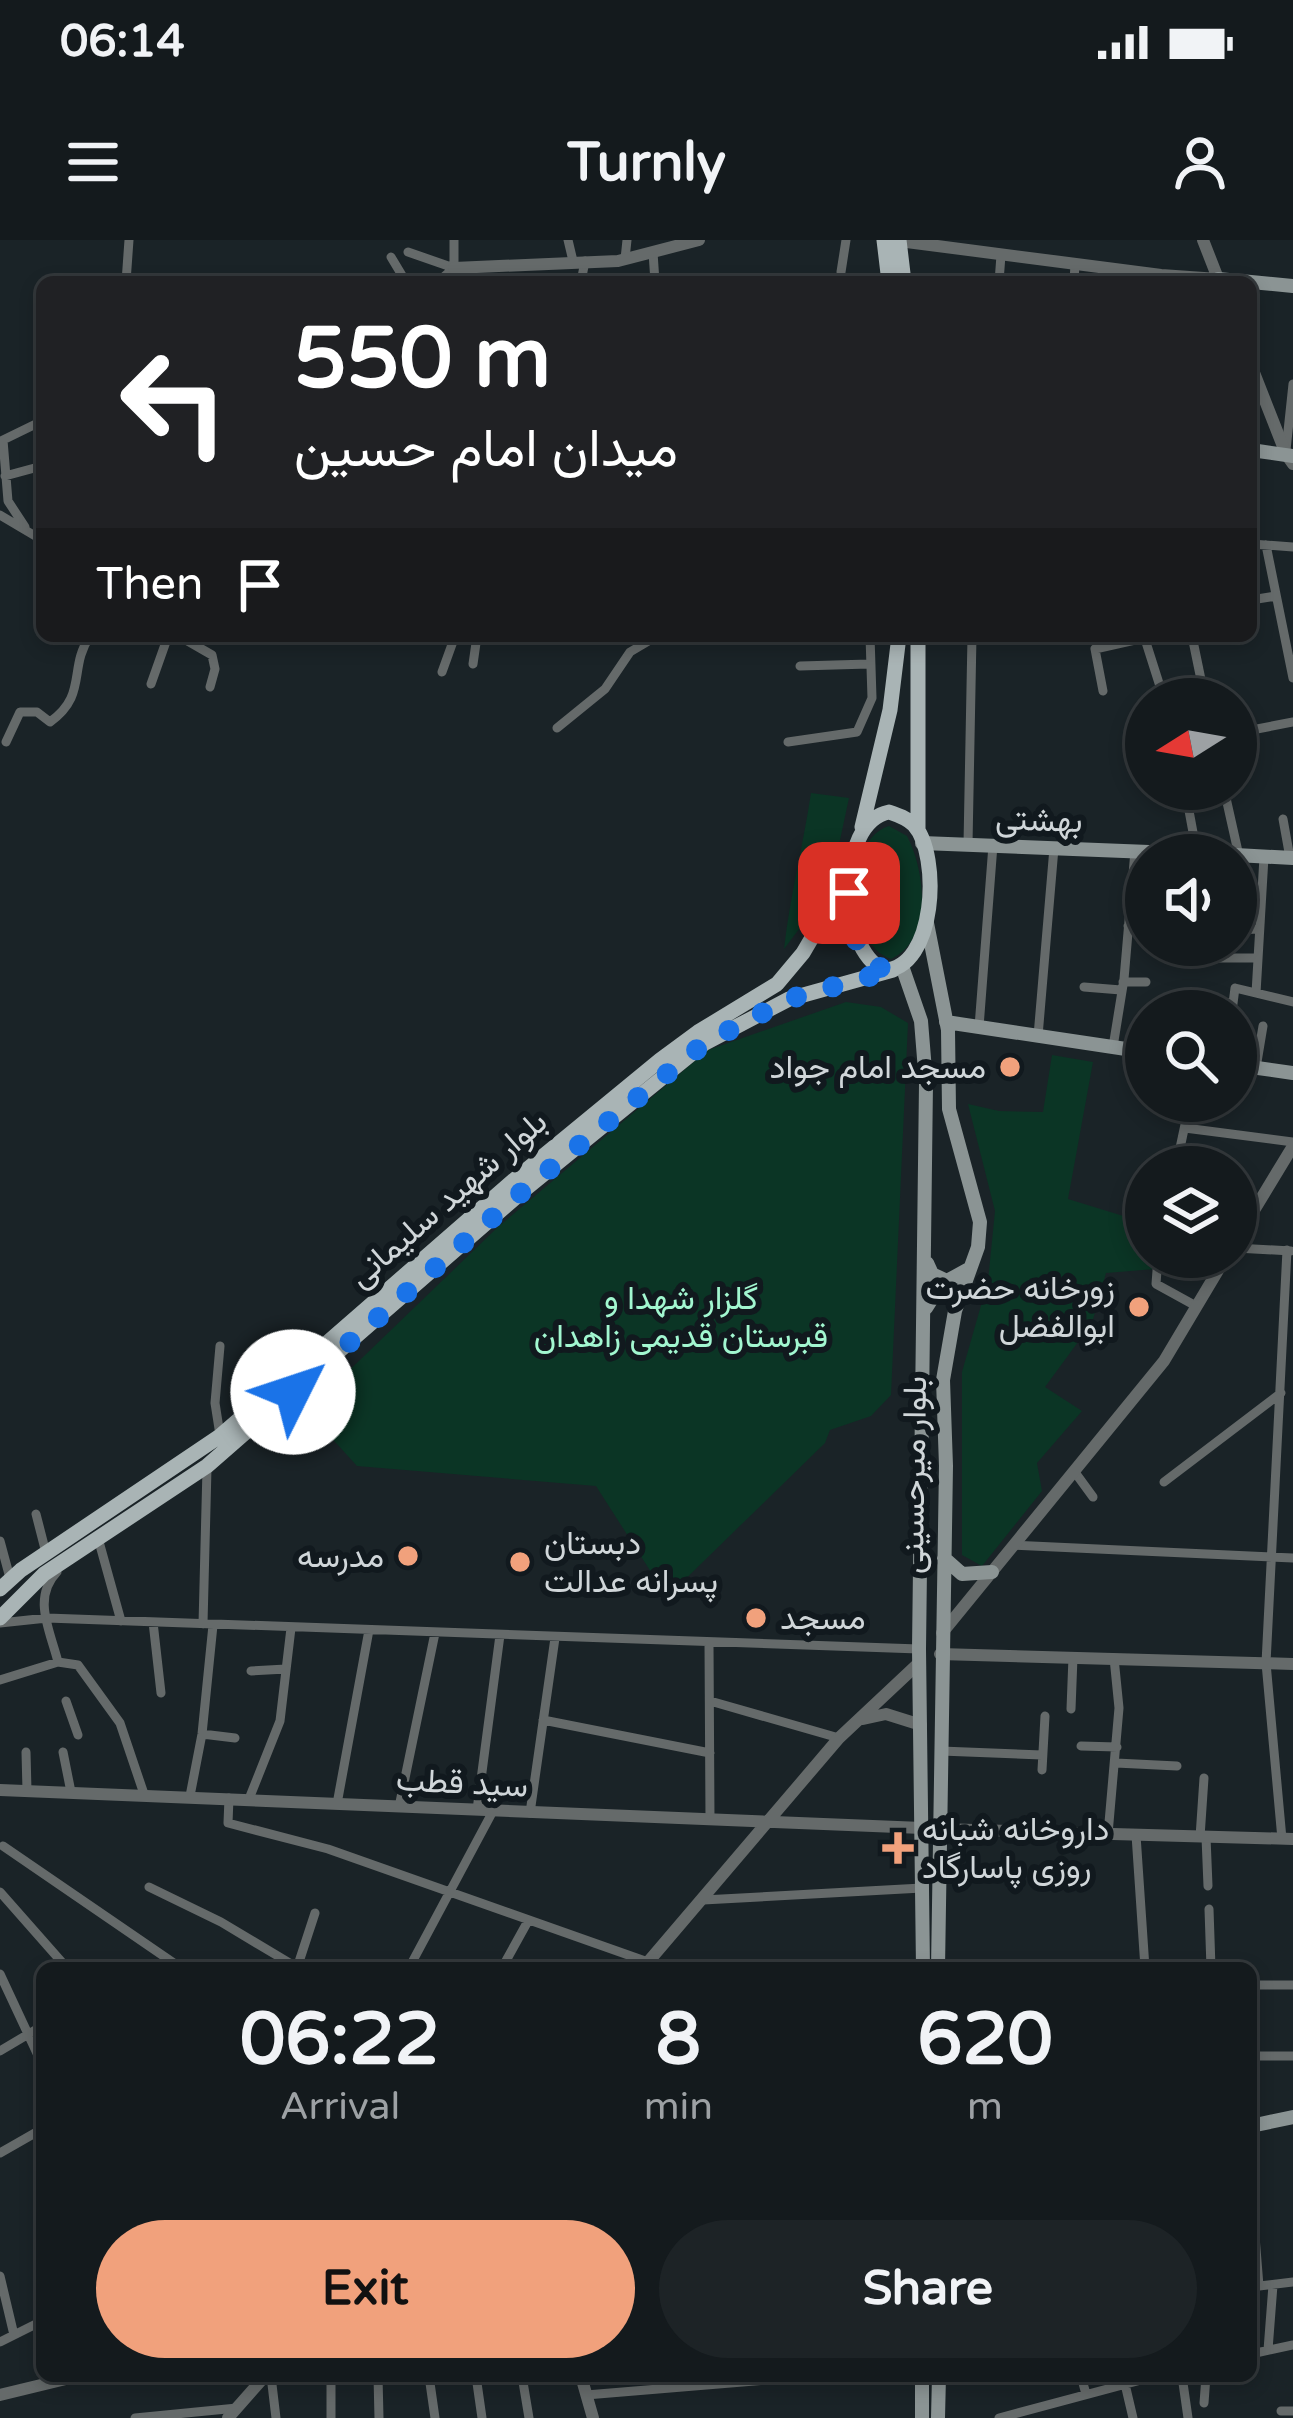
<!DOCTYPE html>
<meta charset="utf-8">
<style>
:root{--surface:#141a1d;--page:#1d2326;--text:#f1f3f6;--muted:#9da1a4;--line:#33383b;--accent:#f1a17c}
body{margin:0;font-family:"Varela Round",Vazirmatn,sans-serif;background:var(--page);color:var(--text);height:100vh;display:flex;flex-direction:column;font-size:45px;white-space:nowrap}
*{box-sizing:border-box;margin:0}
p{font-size:39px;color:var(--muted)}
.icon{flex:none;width:66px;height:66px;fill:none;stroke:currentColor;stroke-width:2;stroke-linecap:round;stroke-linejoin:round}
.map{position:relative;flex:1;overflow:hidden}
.sheet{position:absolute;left:36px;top:1722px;width:1221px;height:420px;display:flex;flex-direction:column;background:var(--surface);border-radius:18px;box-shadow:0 6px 18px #0003,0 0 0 3px var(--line)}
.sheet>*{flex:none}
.guide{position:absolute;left:36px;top:36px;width:1221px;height:366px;border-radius:18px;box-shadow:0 6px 18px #0003,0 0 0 3px var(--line);background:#202124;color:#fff;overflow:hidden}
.needle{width:78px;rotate:259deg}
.tools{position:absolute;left:1125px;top:438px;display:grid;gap:24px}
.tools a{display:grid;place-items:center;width:132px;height:132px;border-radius:50%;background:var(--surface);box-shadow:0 6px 18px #0003,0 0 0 3px var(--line);font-size:60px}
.pin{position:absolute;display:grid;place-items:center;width:102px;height:102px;color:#fff;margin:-51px;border-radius:24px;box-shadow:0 6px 18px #0006}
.me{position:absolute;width:132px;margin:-66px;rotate:49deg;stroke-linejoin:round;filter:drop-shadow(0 0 9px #0008)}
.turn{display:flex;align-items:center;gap:42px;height:252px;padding:0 60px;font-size:54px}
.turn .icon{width:156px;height:156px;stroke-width:2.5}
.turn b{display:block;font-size:84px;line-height:102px}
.then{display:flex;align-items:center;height:114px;padding:0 60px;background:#0003;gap:24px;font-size:45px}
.eta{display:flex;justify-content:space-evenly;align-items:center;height:204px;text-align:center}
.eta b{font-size:72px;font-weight:700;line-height:84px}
.action{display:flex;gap:24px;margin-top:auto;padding:24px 60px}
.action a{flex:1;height:138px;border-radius:72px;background:var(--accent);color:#111;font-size:48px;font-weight:700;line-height:138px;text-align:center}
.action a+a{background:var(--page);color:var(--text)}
.status{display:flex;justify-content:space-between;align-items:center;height:84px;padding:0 60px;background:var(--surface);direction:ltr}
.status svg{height:33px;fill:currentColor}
header{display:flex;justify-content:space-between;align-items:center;height:156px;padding:0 60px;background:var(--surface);font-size:54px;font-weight:700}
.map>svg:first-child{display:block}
</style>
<div class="status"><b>06:14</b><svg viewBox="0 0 49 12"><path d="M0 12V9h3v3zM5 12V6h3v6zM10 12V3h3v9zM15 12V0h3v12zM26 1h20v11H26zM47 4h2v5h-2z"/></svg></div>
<header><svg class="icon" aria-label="menu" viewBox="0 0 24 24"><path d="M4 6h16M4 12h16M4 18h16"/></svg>Turnly<svg class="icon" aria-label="person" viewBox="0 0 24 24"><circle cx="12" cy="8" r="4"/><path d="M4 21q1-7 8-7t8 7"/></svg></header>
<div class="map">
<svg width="1293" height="2178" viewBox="0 0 1293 2178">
<rect width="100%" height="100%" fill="#1a2327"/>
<path fill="#0b3525" d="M 811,553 L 849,558 L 834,628 L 821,660 L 784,709 C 790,656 803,606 811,553 Z
M 889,586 L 907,596 C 925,630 934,699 891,719 C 846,704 843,600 889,586 Z
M 846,762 L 881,767 L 908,783 L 891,1155 L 871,1176 L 830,1190 L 825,1203 L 667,1357 L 596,1246 L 357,1226 L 307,1171 L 498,987 L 708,810 Z
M 1052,815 L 1093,822 L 1068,959 L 1146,983 L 1146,1017 L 1154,1017 L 1155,1029 L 1106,1033 L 1092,1083 L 1045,1147 L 1082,1171 L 1037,1223 L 1042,1251 L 982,1326 L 962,1315 L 962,1132 L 988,1041 L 995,971 L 968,864 L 999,871 L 1043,872 Z"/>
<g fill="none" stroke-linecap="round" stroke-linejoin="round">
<path stroke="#656a6a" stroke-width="9" d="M 454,0 L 454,42
M 568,0 L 573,21
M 408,12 L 454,28
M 653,12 L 655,42
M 391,17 L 406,42
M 625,19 L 627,0
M 841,32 L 846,0
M 126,42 L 129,0
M 438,42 L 454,28
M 581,42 L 585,21
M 999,42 L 1001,15
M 1074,42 L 1075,24
M 1286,210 L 1293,144
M 5,236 L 42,226
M 0,275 L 42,300
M 25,287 L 8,261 L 3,200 L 42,181
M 1251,304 L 1293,307
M 1266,305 L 1293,438
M 1251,360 L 1276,356
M 179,396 L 212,415 L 215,429 L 210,447
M 1144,396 L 1164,459
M 1192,396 L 1205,459
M 473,424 L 477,396
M 800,426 L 869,424
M 442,432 L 455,396
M 151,444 L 168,396
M 1103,451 L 1095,409 L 1144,398
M 557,488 L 605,449 L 630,412 L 657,396
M 1236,493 L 1293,482
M 6,502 L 20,472 L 37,472 L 50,482 C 88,455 68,428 90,396
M 788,502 L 857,492 L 872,458 L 870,396
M 1185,549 L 1197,614
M 1224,549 L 1239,616
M 1283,579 L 1290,618
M 968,604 L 972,396
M 1128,686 L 1146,686
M 1236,690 L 1259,689
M 1215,718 L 1258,718
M 1123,742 L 1146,742
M 1084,747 L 1121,750
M 1256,753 L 1264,617
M 1207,762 L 1233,763
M 1232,771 L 1235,748 L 1293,762
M 979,787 L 993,605
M 1038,796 L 1054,608
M 1113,807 L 1124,739 L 1135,611
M 1256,828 L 1263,786
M 1185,888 L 1293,902
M 1176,927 L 1190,861
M 1236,1008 L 1291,1011
M 1158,1017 L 1156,1044 L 1196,1066
M 220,1195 L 215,1163 L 220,1106
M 1074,1231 L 1093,1257
M 1164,1242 L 1281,1153
M 36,1274 L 46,1313
M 98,1298 L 121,1381
M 0,1301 L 10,1338
M 1013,1305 L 1293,1318
M 57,1332 C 32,1358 50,1390 58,1422 L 78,1425 L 120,1483 L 144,1554
M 153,1382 L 161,1453
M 0,1383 L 47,1378 L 919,1409
M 203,1384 L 207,1228
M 709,1403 L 710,1580
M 251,1431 L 286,1429
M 0,1440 L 58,1422
M 66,1461 L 78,1495
M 710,1461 L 839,1498
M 1071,1469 L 1073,1417
M 543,1480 L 710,1513
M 202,1494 L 235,1498
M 1081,1506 L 1117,1507
M 941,1511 L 1042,1515
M 26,1512 L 27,1551
M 63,1512 L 71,1552
M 1116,1523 L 1177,1526
M 1042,1530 L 1045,1476
M 190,1556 L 202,1494 L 213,1385
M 229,1558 L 228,1583 L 328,1609 L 648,1722
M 249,1559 L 280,1481 L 291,1388
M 337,1564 L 369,1390
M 399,1567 L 435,1393
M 477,1570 L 500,1395
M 530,1573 L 555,1398
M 1108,1594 L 1119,1468 L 1114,1418
M 1136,1595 L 1145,1728
M 1200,1597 L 1204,1538
M 1206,1597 L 1208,1646
M 1282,1599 L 1266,1423 L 1287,1010
M 3,1606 L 181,1728
M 149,1647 L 221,1682 L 298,1728
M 0,1652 L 67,1728
M 703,1660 L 922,1648
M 1209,1669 L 1211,1728
M 297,1728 L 315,1673
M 409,1728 L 493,1571
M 502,1728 L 528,1681
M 0,1734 L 42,1824
M 1251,1745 L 1293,1745
M 0,1811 L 42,1786
M 1251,1816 L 1293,1816
M 0,1913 L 42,1889
M 1251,1946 L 1259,2046
M 0,2036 L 14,2095
M 1251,2047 L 1293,2042
M 0,2102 L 42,2081
M 1268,2110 L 1273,2045
M 1251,2114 L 1293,2105
M 271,2136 L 276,2178
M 378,2136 L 379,2178
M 429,2136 L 435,2178
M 476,2136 L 482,2178
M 522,2136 L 529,2178
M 1081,2136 L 1086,2154
M 1182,2136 L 1188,2178
M 1125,2144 L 1133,2178
M 586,2155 L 815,2136
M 1204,2163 L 1206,2136
M 1281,2171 L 1293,2171
M 135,2178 L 237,2168
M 331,2178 L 331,2136
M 999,2178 L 1156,2136"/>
<path stroke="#656a6a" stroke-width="12" d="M 1203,0 L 1219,41
M 899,1 L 1161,35 L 1218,39
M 454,28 L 618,21 L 699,0
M 1251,125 L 1286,214 L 1293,224
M 1236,1000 L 1293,906
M 942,1393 L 1164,1121 L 1226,1017
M 940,1414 L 1293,1424
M 863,1479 L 886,1474 L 921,1485
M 0,1550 L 922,1588
M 940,1589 L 1293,1599
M 643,1728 L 839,1498 L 920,1422
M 581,2136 L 593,2178
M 0,2155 L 70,2138 L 104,2136
M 228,2178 L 265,2136"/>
<path stroke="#8b9494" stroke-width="14" d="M 1218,39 L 1251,42
M 1251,42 L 1293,46
M 1251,210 L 1293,216
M 922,603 L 1225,615
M 1236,615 L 1293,618
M 927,683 L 948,790 L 949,869 L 980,982 L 978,1007 L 955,1071 L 943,1140 L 946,1226 L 938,1728
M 902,726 L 921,781 L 926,843 L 919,1409 L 923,1728
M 946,782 L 1146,812
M 1236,825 L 1293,833
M 927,1023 L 932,1034 L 947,1041 L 969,1029
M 926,1068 L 933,1057 L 944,1053 L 953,1059 L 955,1071
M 944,1318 L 962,1334 L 992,1332
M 1251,1886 L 1293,1877
M 922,2178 L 922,2136
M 938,2178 L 939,2136"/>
<path stroke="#a9b4b5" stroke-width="15" d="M 884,0 L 889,42
M 899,0 L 904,42
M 918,396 L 918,590
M 889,572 C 898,575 907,578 914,585 C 941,615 936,729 884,730 C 837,709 836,582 889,572 Z
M 862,587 L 890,470 L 899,396
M 0,1349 L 21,1330 L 220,1196 L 514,940 L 660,820 L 698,792 L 777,744 L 803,713 L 850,633
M 0,1378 L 44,1334 L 207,1226 L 523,951 L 705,803 L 789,759 L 893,730"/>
</g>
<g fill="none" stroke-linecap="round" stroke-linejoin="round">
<path stroke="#1a73e8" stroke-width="21" stroke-dasharray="0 37.8" d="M 293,1152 L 523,951 L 705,803 L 789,759 L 893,730 C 855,729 850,683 849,653"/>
</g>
<g fill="#f1a17c" stroke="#11191e" stroke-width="4.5">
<circle cx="1010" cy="827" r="12"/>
<circle cx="1139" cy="1067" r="12"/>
<circle cx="408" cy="1316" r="12"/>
<circle cx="520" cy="1322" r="12"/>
<circle cx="756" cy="1378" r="12"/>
<path d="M892 1590h12v12h12v12h-12v12h-12v-12h-12v-12h12z"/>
</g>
<g text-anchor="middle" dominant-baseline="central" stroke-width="12" stroke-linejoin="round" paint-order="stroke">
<g font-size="33" fill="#d0d6d9" stroke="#11191e">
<text transform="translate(1039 580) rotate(2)">بهشتی</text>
<text transform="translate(448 959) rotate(-41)">بلوار شهید سلیمانی</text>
<text transform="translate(914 1235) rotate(-89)">بلوار میرحسینی</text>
<text transform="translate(462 1543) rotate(3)">سید قطب</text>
</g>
<g font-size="33" fill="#d0d6d9" stroke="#11191e" text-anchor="end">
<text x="986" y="827">مسجد امام جواد</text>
<text x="1115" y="1048">زورخانه حضرت<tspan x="1115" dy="38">ابوالفضل</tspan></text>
<text x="544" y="1303" text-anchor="start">دبستان<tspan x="544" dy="38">پسرانه عدالت</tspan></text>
<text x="384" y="1316">مدرسه</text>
<text x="780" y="1378" text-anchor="start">مسجد</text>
<text x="922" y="1589" text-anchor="start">داروخانه شبانه<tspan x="922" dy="38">روزی پاسارگاد</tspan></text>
</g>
<g font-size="33" fill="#a2f7d0" stroke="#11191e">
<text x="681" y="1058">گلزار شهدا و<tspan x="681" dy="38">قبرستان قدیمی زاهدان</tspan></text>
</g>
</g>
</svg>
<div class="tools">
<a><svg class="needle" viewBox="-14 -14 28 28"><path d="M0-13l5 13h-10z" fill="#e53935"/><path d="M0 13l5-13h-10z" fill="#9da1a4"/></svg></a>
<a><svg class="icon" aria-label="sound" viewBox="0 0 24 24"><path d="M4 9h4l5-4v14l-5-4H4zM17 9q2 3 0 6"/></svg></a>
<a><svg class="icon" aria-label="search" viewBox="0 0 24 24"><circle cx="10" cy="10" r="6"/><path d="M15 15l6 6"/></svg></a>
<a><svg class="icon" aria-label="layers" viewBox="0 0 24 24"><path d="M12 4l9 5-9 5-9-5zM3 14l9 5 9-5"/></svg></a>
</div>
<div class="pin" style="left:849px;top:653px;background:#d93025"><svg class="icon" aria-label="arrive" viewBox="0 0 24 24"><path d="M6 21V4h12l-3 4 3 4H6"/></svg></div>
<svg class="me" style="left:293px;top:1152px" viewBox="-20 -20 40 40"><circle r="19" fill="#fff"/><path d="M0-13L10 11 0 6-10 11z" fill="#1a73e8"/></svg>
<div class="guide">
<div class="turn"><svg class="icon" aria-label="left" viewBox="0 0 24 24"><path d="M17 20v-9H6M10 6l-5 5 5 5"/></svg><div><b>550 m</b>میدان امام حسین</div></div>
<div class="then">Then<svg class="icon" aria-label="arrive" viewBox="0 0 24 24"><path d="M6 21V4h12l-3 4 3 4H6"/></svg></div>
</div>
<section class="sheet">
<div class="eta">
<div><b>06:22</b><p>Arrival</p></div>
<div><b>8</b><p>min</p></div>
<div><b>620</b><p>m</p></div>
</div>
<div class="action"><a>Exit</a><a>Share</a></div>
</section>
</div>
